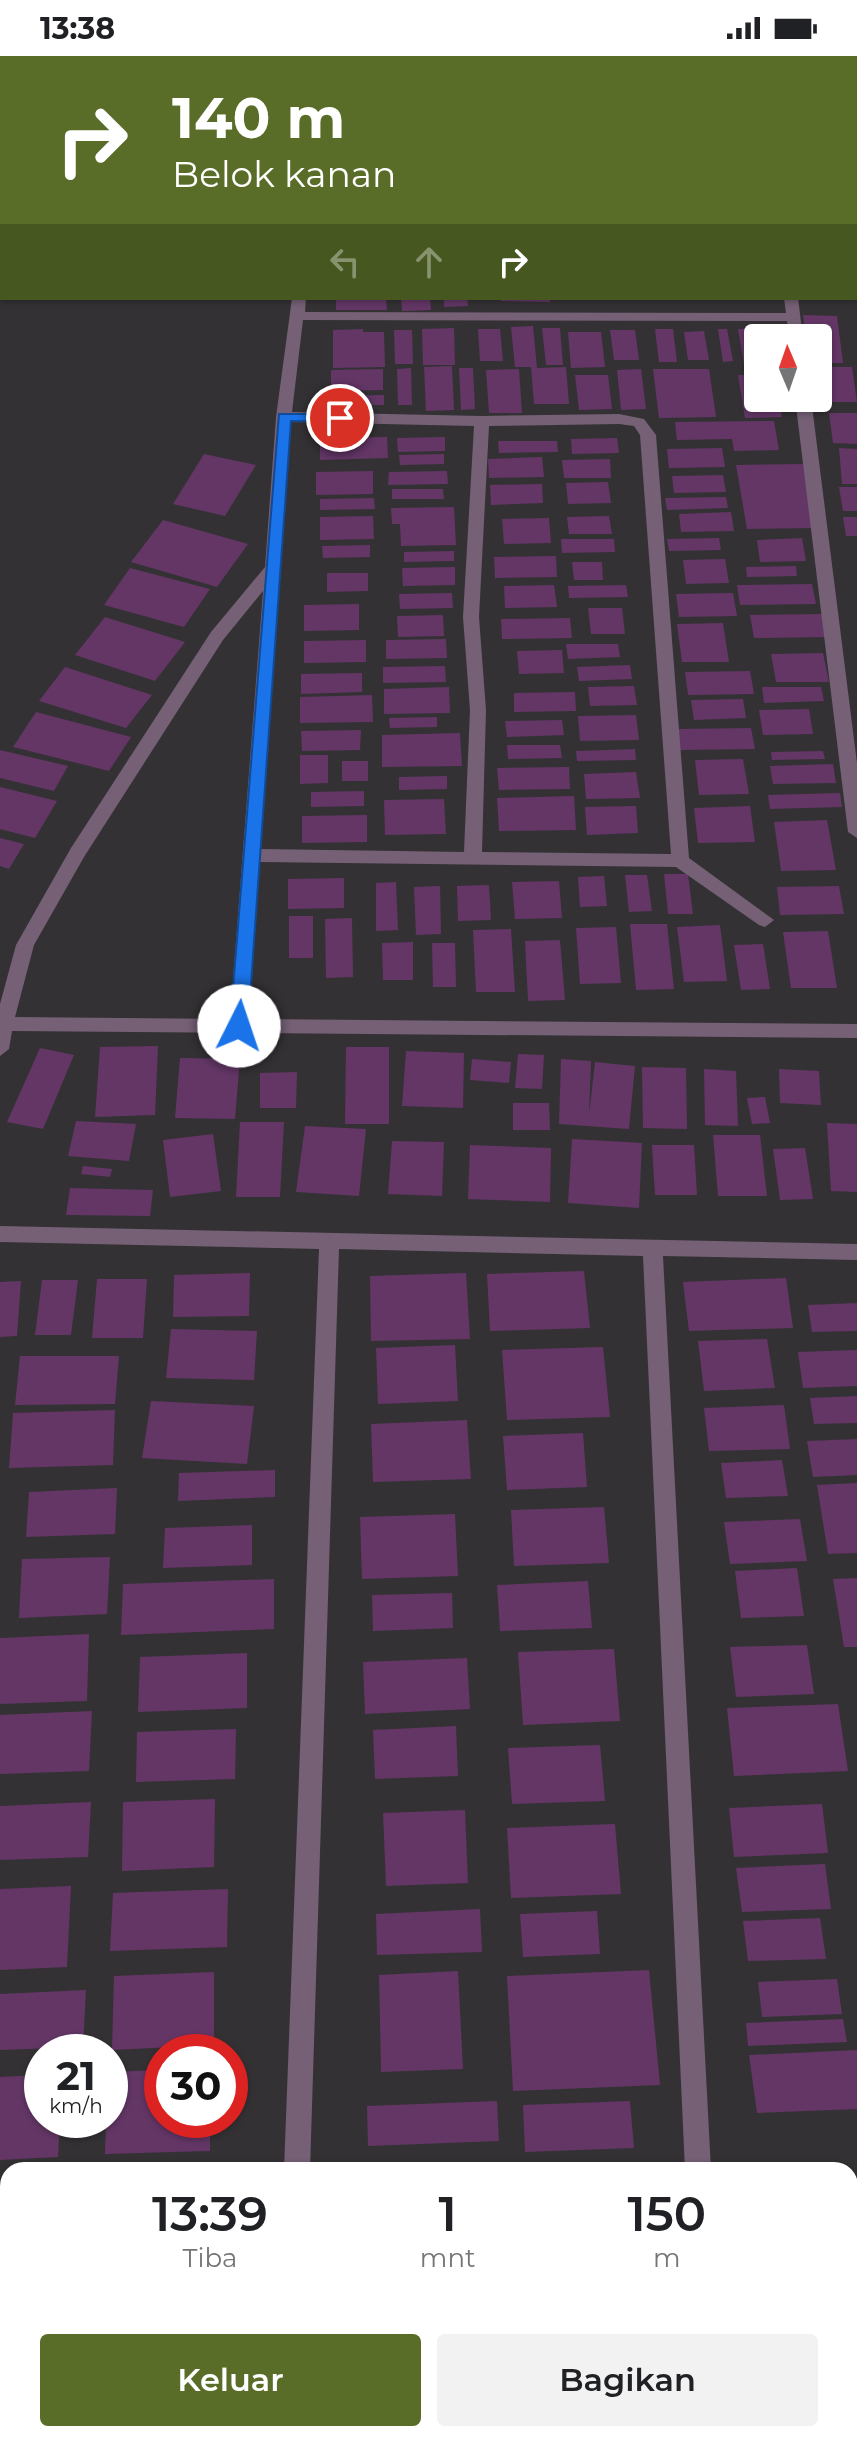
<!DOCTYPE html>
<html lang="id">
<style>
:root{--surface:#fff;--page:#f2f2f2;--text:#202124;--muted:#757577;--accent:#596d28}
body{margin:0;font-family:Montserrat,sans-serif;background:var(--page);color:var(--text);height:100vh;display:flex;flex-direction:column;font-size:30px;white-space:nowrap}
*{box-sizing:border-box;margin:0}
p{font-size:26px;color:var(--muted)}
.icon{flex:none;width:44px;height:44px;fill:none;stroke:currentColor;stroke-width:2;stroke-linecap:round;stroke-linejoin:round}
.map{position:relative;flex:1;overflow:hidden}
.details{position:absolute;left:0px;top:2106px;width:858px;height:280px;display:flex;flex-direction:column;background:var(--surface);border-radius:24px 24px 0 0;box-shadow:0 2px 6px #0004}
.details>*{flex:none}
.banner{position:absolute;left:0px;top:0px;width:858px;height:244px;box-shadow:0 2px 6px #0004;background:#596d28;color:#fff;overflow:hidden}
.needle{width:52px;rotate:358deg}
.fabs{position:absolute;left:744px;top:268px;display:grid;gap:16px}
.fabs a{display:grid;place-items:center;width:88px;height:88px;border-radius:8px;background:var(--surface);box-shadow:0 2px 6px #0004;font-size:40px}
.speed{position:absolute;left:24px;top:1978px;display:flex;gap:16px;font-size:40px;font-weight:700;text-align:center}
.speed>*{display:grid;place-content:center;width:104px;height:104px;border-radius:50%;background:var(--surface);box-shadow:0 2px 6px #0004;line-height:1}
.speed small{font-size:20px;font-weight:400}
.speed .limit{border:12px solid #d22;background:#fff;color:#111}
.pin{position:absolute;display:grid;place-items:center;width:68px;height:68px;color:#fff;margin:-34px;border:4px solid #fff;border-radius:50%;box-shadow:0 2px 8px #0007}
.me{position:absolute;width:88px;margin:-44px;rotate:4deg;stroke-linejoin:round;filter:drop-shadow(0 0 6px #0008)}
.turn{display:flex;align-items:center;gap:28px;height:168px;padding:0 40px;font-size:36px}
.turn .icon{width:104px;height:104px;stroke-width:2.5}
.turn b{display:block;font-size:56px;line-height:68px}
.lanes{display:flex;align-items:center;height:76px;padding:0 40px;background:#0003;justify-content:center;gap:40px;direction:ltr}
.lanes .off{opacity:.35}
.eta{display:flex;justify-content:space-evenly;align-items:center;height:136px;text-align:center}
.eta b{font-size:48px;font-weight:600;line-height:56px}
.action{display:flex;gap:16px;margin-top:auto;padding:16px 40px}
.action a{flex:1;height:92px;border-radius:8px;background:var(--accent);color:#fff;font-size:32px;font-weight:600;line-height:92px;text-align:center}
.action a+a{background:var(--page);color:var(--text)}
.status{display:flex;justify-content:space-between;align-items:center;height:56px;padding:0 40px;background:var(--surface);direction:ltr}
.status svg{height:22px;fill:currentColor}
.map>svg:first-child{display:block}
</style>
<div class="status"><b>13:38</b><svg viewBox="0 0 49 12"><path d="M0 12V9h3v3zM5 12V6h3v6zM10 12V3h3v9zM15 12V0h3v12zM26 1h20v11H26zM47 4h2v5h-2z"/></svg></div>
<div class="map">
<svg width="857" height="2386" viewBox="0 0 857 2386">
<rect width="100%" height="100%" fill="#343134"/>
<path fill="#633666" d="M 336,242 L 386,242 L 387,254 L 336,254 Z
M 401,242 L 430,242 L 431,254 L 402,255 Z
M 444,242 L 467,242 L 468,250 L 444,251 Z
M 501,242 L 550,242 L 550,246 L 501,245 Z
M 803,259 L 837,260 L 843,307 L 818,307 L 818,282 L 806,282 Z
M 533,270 L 537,312 L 566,311 L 569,348 L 534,348 L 531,311 L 515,311 L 511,271 Z
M 454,272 L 455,309 L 423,309 L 422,273 Z
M 542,272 L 560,272 L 563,309 L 546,309 Z
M 363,273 L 363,276 L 384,276 L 385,311 L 333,312 L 333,274 Z
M 478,273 L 500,273 L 503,305 L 480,305 Z
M 655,273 L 673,273 L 677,306 L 659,306 Z
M 718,273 L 727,273 L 733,305 L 723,306 Z
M 738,273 L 758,273 L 758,309 L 744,309 Z
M 394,274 L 412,274 L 413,308 L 395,308 Z
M 610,274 L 635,274 L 639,304 L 614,304 Z
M 704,275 L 709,304 L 688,304 L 684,276 Z
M 568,276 L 601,276 L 605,311 L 571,312 Z
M 452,310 L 454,354 L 426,355 L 424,311 Z
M 818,311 L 852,311 L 857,346 L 821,346 Z
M 411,312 L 412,349 L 398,349 L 397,313 Z
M 459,312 L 473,312 L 475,353 L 461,354 Z
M 383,313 L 383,334 L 331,335 L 331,314 Z
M 519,313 L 522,357 L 489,357 L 486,314 Z
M 641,313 L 646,353 L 621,354 L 617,314 Z
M 653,313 L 709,313 L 716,361 L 659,362 Z
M 575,319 L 608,319 L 612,353 L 579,354 Z
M 738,319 L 758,319 L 758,342 L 778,342 L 782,361 L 745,362 Z
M 384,339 L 384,349 L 329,350 L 330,340 Z
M 829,357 L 857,357 L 857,388 L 833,387 Z
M 774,365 L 779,394 L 734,395 L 732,383 L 677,384 L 675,366 Z
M 387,381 L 388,402 L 320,404 L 320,382 Z
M 445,381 L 445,395 L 398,396 L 397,382 Z
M 617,382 L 619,397 L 572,398 L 571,383 Z
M 498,385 L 557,385 L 558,396 L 499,397 Z
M 722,392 L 725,411 L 669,412 L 667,393 Z
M 839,392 L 857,393 L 857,428 L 842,428 Z
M 204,398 L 256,409 L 225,460 L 173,448 Z
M 444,398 L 444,408 L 400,409 L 399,399 Z
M 542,401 L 544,421 L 489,422 L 488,403 Z
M 610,403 L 611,422 L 564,422 L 562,404 Z
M 803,408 L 815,472 L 747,473 L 736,409 Z
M 373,415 L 373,438 L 316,439 L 316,416 Z
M 447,415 L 448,428 L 388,429 L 389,416 Z
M 723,419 L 726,436 L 674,437 L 672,420 Z
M 608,426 L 611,447 L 568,448 L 566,427 Z
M 542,428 L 543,447 L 491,449 L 490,429 Z
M 839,431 L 857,431 L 857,455 L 843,455 Z
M 392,433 L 443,433 L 444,443 L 392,443 Z
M 726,441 L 728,452 L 667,454 L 665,442 Z
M 374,442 L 375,453 L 320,454 L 320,443 Z
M 454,451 L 456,489 L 401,490 L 400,468 L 392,468 L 391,452 Z
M 731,456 L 734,475 L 681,476 L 679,458 Z
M 373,460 L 374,483 L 320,484 L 320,461 Z
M 609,460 L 612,478 L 569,478 L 567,461 Z
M 843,461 L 857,461 L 857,480 L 846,480 Z
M 549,462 L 551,487 L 504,488 L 502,463 Z
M 163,464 L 248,488 L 217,531 L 131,506 Z
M 719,482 L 721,494 L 669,495 L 667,483 Z
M 802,482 L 806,505 L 760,506 L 757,484 Z
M 561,483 L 614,483 L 615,496 L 562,497 Z
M 370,489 L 370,501 L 323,502 L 322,490 Z
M 454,495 L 454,505 L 404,506 L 404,496 Z
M 556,500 L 557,521 L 495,522 L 494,501 Z
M 725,503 L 729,527 L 686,528 L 683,504 Z
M 572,506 L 602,506 L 603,524 L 574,524 Z
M 796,510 L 797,520 L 747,521 L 746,511 Z
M 455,511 L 455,529 L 403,530 L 402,512 Z
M 130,512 L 210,533 L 184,571 L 104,549 Z
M 327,517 L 368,517 L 368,535 L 327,536 Z
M 812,528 L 816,548 L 740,549 L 737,529 Z
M 554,529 L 557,551 L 505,552 L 504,530 Z
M 626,529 L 628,541 L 569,542 L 568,530 Z
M 452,537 L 453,552 L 400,553 L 399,538 Z
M 733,537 L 737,560 L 679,561 L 676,538 Z
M 359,548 L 359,574 L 304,575 L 304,549 Z
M 588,552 L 622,552 L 625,578 L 591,578 Z
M 824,558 L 829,581 L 754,582 L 750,559 Z
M 443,559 L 444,580 L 398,581 L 397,560 Z
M 105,561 L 185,586 L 155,625 L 75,599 Z
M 570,562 L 572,582 L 502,583 L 501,563 Z
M 723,567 L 729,606 L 682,606 L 677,568 Z
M 446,583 L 447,602 L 386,603 L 386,584 Z
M 366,584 L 366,606 L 304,607 L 304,585 Z
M 566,588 L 618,588 L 620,601 L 568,603 Z
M 562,594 L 564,617 L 519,618 L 517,595 Z
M 823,597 L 829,626 L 776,626 L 771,598 Z
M 630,609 L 632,623 L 579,625 L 577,611 Z
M 445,610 L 446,626 L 383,627 L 383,611 Z
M 65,611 L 152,639 L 126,672 L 39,645 Z
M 750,615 L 754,638 L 688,639 L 685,616 Z
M 362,617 L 362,636 L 301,638 L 301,618 Z
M 634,630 L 637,649 L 590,650 L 588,631 Z
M 449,631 L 450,657 L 384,658 L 384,633 Z
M 762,631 L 821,631 L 824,645 L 764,647 Z
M 575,636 L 576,655 L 514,656 L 514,637 Z
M 372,639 L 373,666 L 300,667 L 300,641 Z
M 743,643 L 746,662 L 694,664 L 691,644 Z
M 809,653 L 813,678 L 763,679 L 759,654 Z
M 36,656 L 131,681 L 109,715 L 13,691 Z
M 636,659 L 639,684 L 580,685 L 578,660 Z
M 437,661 L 437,671 L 390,672 L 389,662 Z
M 562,664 L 564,679 L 507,681 L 505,665 Z
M 751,672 L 755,693 L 680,694 L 677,673 Z
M 361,674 L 360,694 L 302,695 L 301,675 Z
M 460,677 L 462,710 L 382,711 L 382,679 Z
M 507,689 L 560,689 L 562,702 L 508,703 Z
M 635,693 L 636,704 L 577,705 L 576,695 Z
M 0,694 L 68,710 L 54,735 L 0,722 Z
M 823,695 L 825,703 L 772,704 L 771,696 Z
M 300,699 L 328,699 L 328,727 L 300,728 Z
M 743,703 L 749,738 L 699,739 L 695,704 Z
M 342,705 L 368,705 L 368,725 L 342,725 Z
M 833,708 L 836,727 L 773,728 L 770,710 Z
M 569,711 L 570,733 L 499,734 L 497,712 Z
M 636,716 L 640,742 L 586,743 L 584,718 Z
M 447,720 L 447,733 L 399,734 L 399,721 Z
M 0,731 L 57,745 L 35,782 L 0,773 Z
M 364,735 L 364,750 L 311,751 L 311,736 Z
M 840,737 L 842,751 L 770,753 L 768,739 Z
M 574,740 L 576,774 L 499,775 L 497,742 Z
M 444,743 L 446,778 L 385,779 L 384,744 Z
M 636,750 L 638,777 L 587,779 L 585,751 Z
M 750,750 L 755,786 L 698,787 L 694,752 Z
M 367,759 L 367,786 L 302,787 L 302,760 Z
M 827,764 L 836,814 L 781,815 L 774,766 Z
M 0,782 L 24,788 L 9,813 L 0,810 Z
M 664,818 L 688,818 L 693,858 L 668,858 Z
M 625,819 L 647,819 L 652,855 L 629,856 Z
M 604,820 L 607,850 L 580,851 L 578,821 Z
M 344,822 L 344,852 L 288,853 L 288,823 Z
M 559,825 L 562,862 L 515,863 L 512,826 Z
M 396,826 L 398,874 L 376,875 L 376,827 Z
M 489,829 L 491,864 L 458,865 L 457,830 Z
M 440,830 L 441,878 L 416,879 L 414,831 Z
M 839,830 L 844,858 L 780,859 L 777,831 Z
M 289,860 L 313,860 L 313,902 L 289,902 Z
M 352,862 L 353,921 L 326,922 L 325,863 Z
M 630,868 L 667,868 L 674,933 L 636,934 Z
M 720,869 L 727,925 L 684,926 L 677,871 Z
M 616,871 L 621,927 L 580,928 L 576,872 Z
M 511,873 L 515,936 L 476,936 L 473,874 Z
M 828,875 L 837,932 L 791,932 L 783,876 Z
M 560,884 L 565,944 L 528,945 L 525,885 Z
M 413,886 L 413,924 L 383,924 L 382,887 Z
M 432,887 L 455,887 L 456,931 L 433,931 Z
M 763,888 L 770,933 L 741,934 L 734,889 Z
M 158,990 L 155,1059 L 95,1061 L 100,991 Z
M 346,991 L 389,991 L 389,1068 L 345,1068 Z
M 40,992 L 74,999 L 43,1073 L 7,1066 Z
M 406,995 L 464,997 L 463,1052 L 402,1050 Z
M 518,998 L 544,999 L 542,1033 L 515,1032 Z
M 180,1002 L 240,1003 L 235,1063 L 175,1062 Z
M 472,1003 L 511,1006 L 509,1027 L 470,1024 Z
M 561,1003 L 591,1005 L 589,1059 L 595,1006 L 635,1010 L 629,1073 L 559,1068 Z
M 642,1011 L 686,1012 L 687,1073 L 643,1072 Z
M 704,1013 L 736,1015 L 738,1070 L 705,1069 Z
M 779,1013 L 819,1015 L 821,1049 L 780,1047 Z
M 297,1016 L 296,1052 L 260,1052 L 260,1017 Z
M 765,1041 L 770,1067 L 752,1068 L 747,1042 Z
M 513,1047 L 549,1047 L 550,1074 L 513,1074 Z
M 76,1065 L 136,1068 L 129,1105 L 68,1100 Z
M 240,1066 L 284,1066 L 280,1141 L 236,1141 Z
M 827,1067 L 857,1068 L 857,1136 L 831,1135 Z
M 305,1070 L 366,1073 L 359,1140 L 296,1136 Z
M 213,1078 L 221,1135 L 170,1141 L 163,1084 Z
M 713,1079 L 760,1079 L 767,1140 L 718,1140 Z
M 572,1083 L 642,1087 L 639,1152 L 568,1147 Z
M 392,1085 L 444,1086 L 442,1140 L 388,1138 Z
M 470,1089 L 551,1092 L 550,1146 L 468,1143 Z
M 652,1089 L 694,1089 L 697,1139 L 655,1139 Z
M 805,1092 L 813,1143 L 780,1144 L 773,1093 Z
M 83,1110 L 112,1113 L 110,1121 L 81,1118 Z
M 70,1132 L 153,1134 L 150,1160 L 66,1159 Z
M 584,1215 L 590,1272 L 490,1275 L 487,1218 Z
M 250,1217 L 249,1260 L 173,1261 L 174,1219 Z
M 466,1217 L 470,1283 L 371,1285 L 370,1220 Z
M 786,1222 L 793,1272 L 689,1275 L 683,1226 Z
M 97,1223 L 147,1223 L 143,1282 L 92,1282 Z
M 42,1224 L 78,1224 L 71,1279 L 35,1279 Z
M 21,1225 L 17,1280 L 0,1281 L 0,1226 Z
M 857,1247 L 857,1275 L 812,1276 L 808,1249 Z
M 171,1273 L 257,1275 L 254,1324 L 166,1322 Z
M 767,1283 L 775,1332 L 704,1335 L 698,1285 Z
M 455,1289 L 458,1345 L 378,1348 L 376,1292 Z
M 603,1291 L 610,1361 L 507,1364 L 502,1294 Z
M 857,1294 L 857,1330 L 803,1332 L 798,1296 Z
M 20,1300 L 119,1300 L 115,1348 L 15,1349 Z
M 857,1340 L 857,1367 L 814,1368 L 810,1342 Z
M 151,1345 L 254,1350 L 247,1408 L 142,1402 Z
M 784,1349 L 790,1393 L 709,1395 L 704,1352 Z
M 115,1354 L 113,1409 L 9,1412 L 13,1357 Z
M 467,1364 L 471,1423 L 373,1426 L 371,1368 Z
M 583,1377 L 587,1431 L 507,1434 L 503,1380 Z
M 857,1383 L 857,1419 L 813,1421 L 807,1385 Z
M 782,1404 L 788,1440 L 726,1442 L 721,1407 Z
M 275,1414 L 275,1441 L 178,1445 L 179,1417 Z
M 857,1427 L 857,1497 L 828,1498 L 817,1429 Z
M 117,1432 L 115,1478 L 26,1481 L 29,1436 Z
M 604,1451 L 609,1507 L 514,1510 L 511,1454 Z
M 455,1458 L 458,1520 L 362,1523 L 360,1461 Z
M 800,1463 L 807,1505 L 730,1508 L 724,1466 Z
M 252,1469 L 252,1509 L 163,1512 L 165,1472 Z
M 110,1501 L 107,1558 L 19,1562 L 22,1503 Z
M 797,1512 L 804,1560 L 741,1562 L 735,1515 Z
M 857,1522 L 857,1591 L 844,1591 L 833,1523 Z
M 274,1523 L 274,1573 L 121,1579 L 123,1528 Z
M 588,1525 L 592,1572 L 500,1575 L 497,1529 Z
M 452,1537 L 453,1572 L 373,1575 L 372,1539 Z
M 89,1578 L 87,1645 L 0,1648 L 0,1582 Z
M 807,1589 L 814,1638 L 736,1641 L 730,1591 Z
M 614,1593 L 620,1665 L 523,1669 L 518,1596 Z
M 247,1597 L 247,1652 L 138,1656 L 140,1601 Z
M 467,1602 L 470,1653 L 365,1658 L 363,1606 Z
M 838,1648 L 848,1715 L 734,1720 L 727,1652 Z
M 92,1655 L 89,1715 L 0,1718 L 0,1659 Z
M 456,1670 L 458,1720 L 375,1723 L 373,1674 Z
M 236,1673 L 235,1723 L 136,1726 L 137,1676 Z
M 600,1689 L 605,1745 L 512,1748 L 508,1692 Z
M 215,1743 L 214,1811 L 122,1815 L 123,1746 Z
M 91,1746 L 88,1801 L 0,1804 L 0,1750 Z
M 822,1748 L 828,1797 L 734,1801 L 729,1752 Z
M 465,1754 L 468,1827 L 386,1830 L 383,1757 Z
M 615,1768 L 621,1838 L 511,1842 L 507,1772 Z
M 825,1808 L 831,1853 L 742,1856 L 736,1812 Z
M 71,1830 L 67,1911 L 0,1914 L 0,1833 Z
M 228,1833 L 227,1891 L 110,1895 L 113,1837 Z
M 480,1853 L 482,1896 L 377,1899 L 376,1858 Z
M 597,1855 L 600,1898 L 523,1901 L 520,1858 Z
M 820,1862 L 826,1903 L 748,1905 L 743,1865 Z
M 649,1914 L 660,2029 L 513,2035 L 507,1920 Z
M 458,1915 L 463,2013 L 381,2016 L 379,1919 Z
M 214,1916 L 214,1989 L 112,1994 L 114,1920 Z
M 837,1923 L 842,1958 L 762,1961 L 758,1926 Z
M 86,1934 L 83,1991 L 0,1994 L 0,1938 Z
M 843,1963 L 847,1986 L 748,1990 L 746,1967 Z
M 857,1994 L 857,2053 L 757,2057 L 749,1999 Z
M 162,2014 L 162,2064 L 210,2064 L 210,2095 L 105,2098 L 106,2064 L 110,2064 L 110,2016 Z
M 42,2019 L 42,2064 L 60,2064 L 58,2101 L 0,2104 L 0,2021 Z
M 497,2045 L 499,2085 L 368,2090 L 367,2050 Z
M 630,2045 L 634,2092 L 525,2096 L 523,2049 Z
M 850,2130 L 857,2132 L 857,2250 L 850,2250 Z
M 0,2134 L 8,2134 L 8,2244 L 0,2245 Z
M 0,2375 L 32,2378 L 31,2386 L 0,2386 Z
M 65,2378 L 140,2378 L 140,2386 L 64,2386 Z
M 170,2378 L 241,2378 L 241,2386 L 170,2386 Z
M 277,2378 L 351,2378 L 352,2386 L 277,2386 Z
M 436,2378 L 437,2386 L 369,2386 L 369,2381 Z
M 454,2378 L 489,2378 L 490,2386 L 454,2386 Z
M 500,2378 L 566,2378 L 566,2386 L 501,2386 Z
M 582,2378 L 678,2378 L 679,2386 L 583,2386 Z
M 699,2378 L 801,2378 L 802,2386 L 700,2386 Z
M 857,2379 L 857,2386 L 820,2386 L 819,2381 Z"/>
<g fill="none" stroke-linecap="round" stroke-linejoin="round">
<path fill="#756076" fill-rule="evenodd" d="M 139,0 L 153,0 L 153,2 L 139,2 Z
M 309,0 L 323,0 L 323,2 L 309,2 Z
M 469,0 L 483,0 L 483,2 L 469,2 Z
M 621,0 L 635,0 L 635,2 L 621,2 Z
M 759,0 L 773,0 L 773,2 L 759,2 Z
M 820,0 L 834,0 L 834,2 L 820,2 Z
M 856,9 L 857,9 L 857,17 L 856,17 Z
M 0,54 L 2,54 L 2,62 L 0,62 Z
M 0,151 L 2,151 L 2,160 L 0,160 Z
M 856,196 L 857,196 L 857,211 L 856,211 Z
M 292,242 L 306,242 L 305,256 L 786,257 L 784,242 L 798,242 L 803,282 L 789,282 L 787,265 L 303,264 L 292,356 L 482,360 L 619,358 L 644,363 L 656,379 L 689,802 L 774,864 L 765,871 L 759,869 L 676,811 L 260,806 L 249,963 L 857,968 L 857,982 L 12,975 L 9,993 L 0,1000 L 0,948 L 16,889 L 71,792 L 211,576 L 265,511 L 276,361 ZM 291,366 L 474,370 L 463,561 L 470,654 L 464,796 L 261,793 ZM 619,368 L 634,370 L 640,379 L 671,798 L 482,796 L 486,654 L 479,561 L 489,370 ZM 263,535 L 230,963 L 15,961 L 34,889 L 84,801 L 223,584 Z
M 795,342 L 811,342 L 857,707 L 857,782 L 848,776 Z
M 0,1170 L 857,1188 L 857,1204 L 663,1200 L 711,2114 L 685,2114 L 643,1200 L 339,1193 L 310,2114 L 284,2114 L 319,1193 L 0,1186 Z
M 850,2274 L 857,2274 L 857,2300 L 850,2300 Z
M 0,2278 L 8,2278 L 8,2304 L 0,2304 Z"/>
</g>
<path fill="#1a73e8" stroke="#114b97" stroke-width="2" d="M 279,358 L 340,358 L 347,362 L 340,366 L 291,365 L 248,970 L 239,976 L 230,970 Z"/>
</svg>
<div class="fabs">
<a><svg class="needle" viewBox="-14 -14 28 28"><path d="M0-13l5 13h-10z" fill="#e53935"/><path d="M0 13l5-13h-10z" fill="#757577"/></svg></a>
</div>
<div class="speed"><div>21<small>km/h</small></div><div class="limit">30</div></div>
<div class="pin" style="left:340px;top:362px;background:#d93025"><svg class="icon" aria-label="arrive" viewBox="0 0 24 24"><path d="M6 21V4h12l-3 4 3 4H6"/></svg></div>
<svg class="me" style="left:239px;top:970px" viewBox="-20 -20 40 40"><circle r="19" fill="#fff"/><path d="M0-13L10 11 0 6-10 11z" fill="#1a73e8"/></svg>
<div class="banner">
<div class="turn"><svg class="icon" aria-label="right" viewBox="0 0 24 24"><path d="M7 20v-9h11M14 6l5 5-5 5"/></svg><div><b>140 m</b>Belok kanan</div></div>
<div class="lanes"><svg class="icon off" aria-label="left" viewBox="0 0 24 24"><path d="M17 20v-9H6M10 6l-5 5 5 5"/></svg><svg class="icon off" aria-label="ahead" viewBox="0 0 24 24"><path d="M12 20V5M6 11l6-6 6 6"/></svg><svg class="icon" aria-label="right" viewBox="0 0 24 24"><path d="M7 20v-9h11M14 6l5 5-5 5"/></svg></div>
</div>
<section class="details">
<div class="eta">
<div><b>13:39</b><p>Tiba</p></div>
<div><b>1</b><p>mnt</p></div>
<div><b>150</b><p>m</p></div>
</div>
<div class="action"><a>Keluar</a><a>Bagikan</a></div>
</section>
</div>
